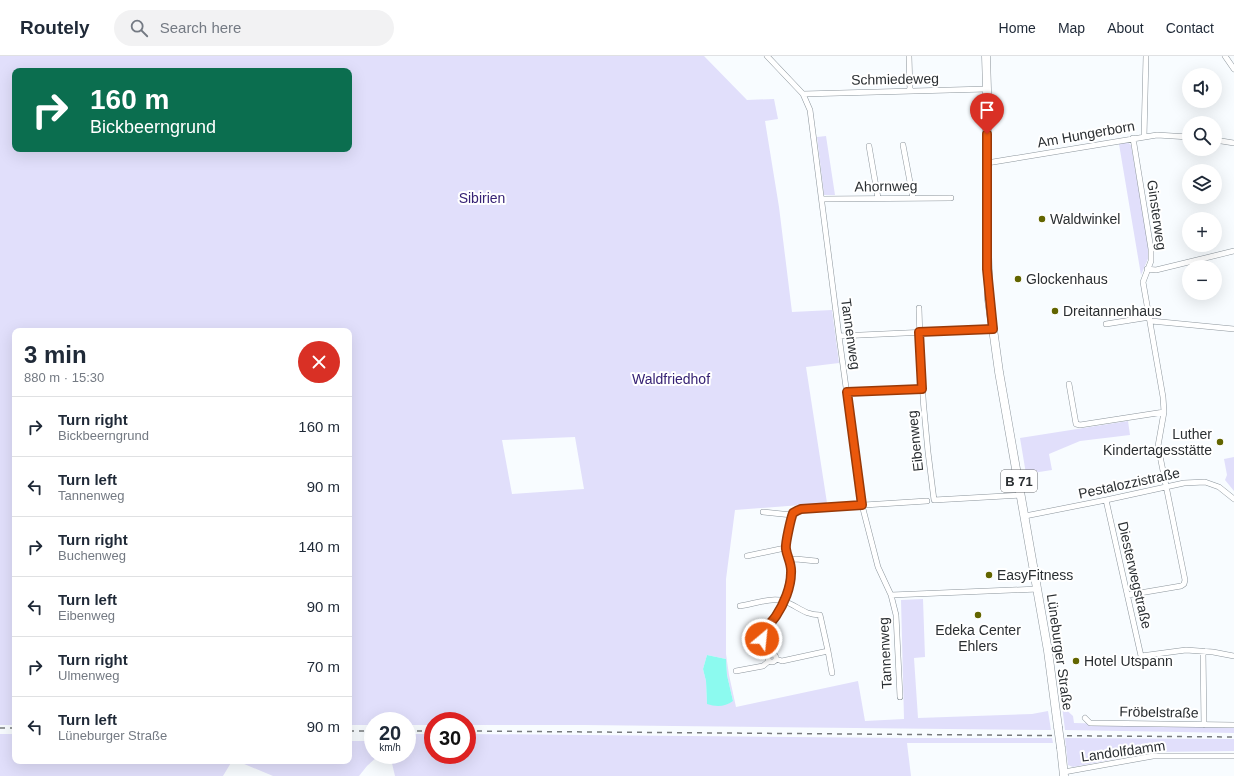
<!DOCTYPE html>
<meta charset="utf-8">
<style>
:root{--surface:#fff;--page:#f2f2f3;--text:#1f2937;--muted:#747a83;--line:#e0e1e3}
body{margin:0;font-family:Helvetica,sans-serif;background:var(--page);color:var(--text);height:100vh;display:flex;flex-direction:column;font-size:15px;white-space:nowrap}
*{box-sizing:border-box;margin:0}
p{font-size:13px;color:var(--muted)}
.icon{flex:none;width:22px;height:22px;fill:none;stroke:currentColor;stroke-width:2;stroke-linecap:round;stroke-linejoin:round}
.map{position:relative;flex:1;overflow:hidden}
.side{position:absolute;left:12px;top:272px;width:340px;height:436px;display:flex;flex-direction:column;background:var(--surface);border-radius:8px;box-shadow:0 4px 16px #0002}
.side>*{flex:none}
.guide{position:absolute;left:12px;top:12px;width:340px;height:84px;border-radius:8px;box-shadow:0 4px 16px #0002;background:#0b6e4f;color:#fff;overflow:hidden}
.tools{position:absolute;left:1182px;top:12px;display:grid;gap:8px}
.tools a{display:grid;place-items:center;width:40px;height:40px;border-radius:50%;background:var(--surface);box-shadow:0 4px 16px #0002;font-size:20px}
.speed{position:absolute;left:364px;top:656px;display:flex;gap:8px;font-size:20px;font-weight:700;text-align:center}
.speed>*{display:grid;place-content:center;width:52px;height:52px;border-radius:50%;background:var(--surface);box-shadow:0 4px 16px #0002;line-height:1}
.speed small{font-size:10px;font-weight:400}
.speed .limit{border:6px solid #d22;background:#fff;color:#111}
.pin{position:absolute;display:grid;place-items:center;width:34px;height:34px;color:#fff;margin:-41px -17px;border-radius:50% 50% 50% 0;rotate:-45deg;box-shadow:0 0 4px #0007}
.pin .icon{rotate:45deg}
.me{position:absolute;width:44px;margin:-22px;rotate:28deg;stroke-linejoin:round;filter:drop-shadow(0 0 3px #0008)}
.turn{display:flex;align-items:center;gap:14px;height:84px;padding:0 12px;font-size:18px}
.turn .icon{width:52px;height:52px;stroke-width:2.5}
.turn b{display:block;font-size:28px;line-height:34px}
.round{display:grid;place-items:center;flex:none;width:42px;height:42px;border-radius:21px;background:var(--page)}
.headline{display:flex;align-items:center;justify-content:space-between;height:68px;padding:0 12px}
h1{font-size:24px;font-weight:700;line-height:30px}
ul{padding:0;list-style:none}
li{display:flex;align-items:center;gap:12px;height:60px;padding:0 12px;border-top:1px solid var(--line)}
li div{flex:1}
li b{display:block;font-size:15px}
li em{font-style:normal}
header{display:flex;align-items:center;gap:24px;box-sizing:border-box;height:56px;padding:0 20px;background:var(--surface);border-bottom:1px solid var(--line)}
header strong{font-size:19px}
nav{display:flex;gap:22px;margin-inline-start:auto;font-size:14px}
.search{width:280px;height:36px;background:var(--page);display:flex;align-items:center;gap:10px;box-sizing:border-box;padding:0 14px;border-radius:22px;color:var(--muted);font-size:15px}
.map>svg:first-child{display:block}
</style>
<header>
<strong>Routely</strong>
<div class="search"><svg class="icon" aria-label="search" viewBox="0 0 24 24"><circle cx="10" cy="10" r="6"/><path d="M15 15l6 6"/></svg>Search here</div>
<nav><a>Home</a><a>Map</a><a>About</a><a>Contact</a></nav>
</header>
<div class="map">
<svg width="1234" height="720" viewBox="0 0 1234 720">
<rect width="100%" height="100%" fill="#f8fcff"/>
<path fill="#e1dffb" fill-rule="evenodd" d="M 0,0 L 704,0 L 747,44 L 774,43 L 778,63 L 765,65 L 779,151 L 792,256 L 832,254 L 839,307 L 806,311 L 827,447 L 735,454 L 726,523 L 726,598 L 729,619 L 736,651 L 858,625 L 865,665 L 904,663 L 901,544 L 923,543 L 925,601 L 914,602 L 918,662 L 1032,658 L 1048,655 L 1051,674 L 584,669 L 467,669 L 467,665 L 433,665 L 433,669 L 407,669 L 407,665 L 373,665 L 373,669 L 349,669 L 349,275 L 15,275 L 15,669 L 0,669 ZM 15,15 L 349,15 L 349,93 L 15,93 ZM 575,381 L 584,433 L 512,438 L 502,384 ZM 707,599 L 726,603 L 727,619 L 733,645 L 707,648 L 706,625 L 703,613 Z
M 826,80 L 835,139 L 824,139 L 817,81 Z
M 1127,86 L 1131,89 L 1150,198 L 1141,219 L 1119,88 Z
M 1128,365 L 1130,379 L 1080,385 L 1049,398 L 1052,414 L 1026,418 L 1020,382 Z
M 1234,401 L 1234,435 L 1225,424 L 1227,419 L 1224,403 Z
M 1062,650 L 1073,660 L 1074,667 L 1234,671 L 1234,677 L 1065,674 Z
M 0,678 L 15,678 L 15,705 L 232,705 L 223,720 L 0,720 Z
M 407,678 L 433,678 L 433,699 L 467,699 L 467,678 L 907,682 L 1052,682 L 1053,687 L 907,687 L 911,720 L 395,720 L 390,699 L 407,699 Z
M 1065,682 L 1234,683 L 1234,695 L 1152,696 L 1073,711 L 1068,709 Z
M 349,685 L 373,685 L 373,699 L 379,699 L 367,710 L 359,720 L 273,720 L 237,705 L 349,705 Z"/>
<path fill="#8cfaef" d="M 707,599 L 726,603 L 727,619 L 733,645 C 725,651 716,651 707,648 L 706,625 L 703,613 Z"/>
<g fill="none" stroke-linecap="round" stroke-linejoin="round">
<g stroke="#8c959c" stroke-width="6">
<path id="minor" d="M 767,0 L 803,38 L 810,54 L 839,280 L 862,449 L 878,511 L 891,539 L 896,559 L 900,641
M 909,0 L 910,35
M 1225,0 L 1234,13
M 803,38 L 987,33
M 1144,81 L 1146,0
M 1215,84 L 1234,87
M 903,89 L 913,142
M 869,90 L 878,142
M 987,107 L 1157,79 L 1189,81
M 822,143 L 951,142
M 1147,213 L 1156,214 L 1234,195
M 919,252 C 920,316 925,380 934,444 L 1021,439
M 1151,265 L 1234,273
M 1106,268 L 1150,261
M 839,280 L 993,273
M 1069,328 L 1076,368 L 1080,369 L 1164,356
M 847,336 L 922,333
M 1106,444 L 1141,600 L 1186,594 L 1213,596 L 1234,600
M 763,456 L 792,459
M 1025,460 L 1106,444 L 1184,427 L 1205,426 L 1219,431 L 1234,443
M 747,500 L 785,492
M 790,504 L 796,503 L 816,505
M 891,539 L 1038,533
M 1128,539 L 1181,530 L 1184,528 L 1185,524 L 1158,390 L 1164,356 L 1163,341 L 1143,226 L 1151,205 L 1151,193 L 1133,82
M 740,550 C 754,548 771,541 784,545 C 798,550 804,559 820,559 L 828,595 L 782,605 L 776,603
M 828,595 L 832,617
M 1203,595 L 1204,669
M768 602a4 4 0 1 1 8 0a4 4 0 1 1-8 0Z
M 770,599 L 763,589 L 762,583 L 763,574 L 776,560 L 784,545 L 791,517 L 790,504 L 785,492 L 792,459 L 796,454 L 801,453 L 927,445
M 736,615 L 763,610 L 769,605
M 1085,662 L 1090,667 L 1234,669
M 1064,716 L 1153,700 L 1234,700"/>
</g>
<g stroke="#8c959c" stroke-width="9">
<path id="primary" d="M 986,0 L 987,33 L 987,187 L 989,244 L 999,316 L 1048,595 L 1058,671
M 1061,692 L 1064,720"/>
</g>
<use href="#minor" stroke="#fff" stroke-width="5"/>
<use href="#primary" stroke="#fff" stroke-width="8"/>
<path stroke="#777b7e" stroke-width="1.5" stroke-dasharray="5 5" stroke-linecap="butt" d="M 0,672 L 15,672
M 349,675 L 373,675
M 407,675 L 433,675
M 467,675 L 1234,681"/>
<g stroke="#8c959c" stroke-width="9" stroke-linecap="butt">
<path id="primary-bridge" d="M 1058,671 L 1061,692"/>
</g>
<use href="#primary-bridge" stroke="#fff" stroke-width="8"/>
</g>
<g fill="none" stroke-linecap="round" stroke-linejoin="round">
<g stroke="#983908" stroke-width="10">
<path id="route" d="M 762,583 C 764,571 770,569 776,560 C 784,548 791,531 791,517 C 792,508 787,501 786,493 C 785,488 791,462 793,457 C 796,455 798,454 801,453 L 862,449 L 847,336 L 922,333 L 919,276 L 993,273 L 987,213 L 987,78"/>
</g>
<use href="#route" stroke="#ea580c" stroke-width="7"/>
</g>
<g fill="#626500" stroke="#fff" stroke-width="1.5">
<circle cx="1042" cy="163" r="4"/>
<circle cx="1018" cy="223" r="4"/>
<circle cx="1055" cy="255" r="4"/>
<circle cx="1220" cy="386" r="4"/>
<circle cx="989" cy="519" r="4"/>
<circle cx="978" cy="559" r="4"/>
<circle cx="1076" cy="605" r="4"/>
</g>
<g text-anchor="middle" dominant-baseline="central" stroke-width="4" stroke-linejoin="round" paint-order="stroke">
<rect fill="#fff" stroke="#6b6d70" stroke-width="1" x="1001" y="414" width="36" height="22" rx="3"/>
<g font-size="13" font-weight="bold" fill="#2b2f32">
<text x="1019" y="425">B 71</text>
</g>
<g font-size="14" fill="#2b2f32" stroke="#fff">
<text transform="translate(895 23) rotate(-1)">Schmiedeweg</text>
<text transform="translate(1086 78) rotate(-10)">Am Hungerborn</text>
<text transform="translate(886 130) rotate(-1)">Ahornweg</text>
<text transform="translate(1157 159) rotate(82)">Ginsterweg</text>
<text transform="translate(851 278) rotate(82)">Tannenweg</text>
<text transform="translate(915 385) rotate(-96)">Eibenweg</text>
<text transform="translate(1129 427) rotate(-12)">Pestalozzistraße</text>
<text transform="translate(1135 519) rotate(77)">Diesterwegstraße</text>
<text transform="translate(1060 596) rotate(82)">Lüneburger Straße</text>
<text transform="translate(885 597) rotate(-93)">Tannenweg</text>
<text transform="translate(1159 656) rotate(1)">Fröbelstraße</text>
<text transform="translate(1123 695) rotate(-8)">Landolfdamm</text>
</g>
<g font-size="14" fill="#362274" stroke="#fff">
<text x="482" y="142">Sibirien</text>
<text x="671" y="323">Waldfriedhof</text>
</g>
<g font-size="14" fill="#2b2f32" stroke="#fff" text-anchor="start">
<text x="1050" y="163">Waldwinkel</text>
<text x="1026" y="223">Glockenhaus</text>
<text x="1063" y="255">Dreitannenhaus</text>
<text x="1212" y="378" text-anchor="end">Luther<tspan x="1212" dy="16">Kindertagesstätte</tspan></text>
<text x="997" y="519">EasyFitness</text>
<text x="978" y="574" text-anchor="middle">Edeka Center<tspan x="978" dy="16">Ehlers</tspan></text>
<text x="1084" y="605">Hotel Utspann</text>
</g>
</g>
</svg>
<div class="tools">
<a><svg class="icon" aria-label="sound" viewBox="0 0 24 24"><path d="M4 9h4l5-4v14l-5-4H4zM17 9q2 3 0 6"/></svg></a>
<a><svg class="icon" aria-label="search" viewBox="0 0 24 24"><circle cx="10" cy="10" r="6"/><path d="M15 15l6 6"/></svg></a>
<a><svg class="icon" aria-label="layers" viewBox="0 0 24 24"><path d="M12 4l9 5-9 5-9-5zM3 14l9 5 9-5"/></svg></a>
<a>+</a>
<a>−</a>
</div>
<div class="speed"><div>20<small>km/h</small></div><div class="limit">30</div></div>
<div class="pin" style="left:987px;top:78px;background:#d93025"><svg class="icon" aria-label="arrive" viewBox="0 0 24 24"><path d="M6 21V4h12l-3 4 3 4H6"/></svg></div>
<svg class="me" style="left:762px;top:583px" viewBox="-20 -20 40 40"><circle r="17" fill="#ea580c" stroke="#fff" stroke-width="3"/><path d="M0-11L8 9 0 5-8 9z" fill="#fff"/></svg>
<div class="guide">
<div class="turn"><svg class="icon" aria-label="right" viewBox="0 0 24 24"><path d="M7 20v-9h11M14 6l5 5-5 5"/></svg><div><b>160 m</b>Bickbeerngrund</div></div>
</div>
<section class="side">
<div class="headline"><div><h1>3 min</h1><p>880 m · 15:30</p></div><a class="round" style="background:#d93025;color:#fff"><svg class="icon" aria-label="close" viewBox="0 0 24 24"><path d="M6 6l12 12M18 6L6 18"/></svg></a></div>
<ul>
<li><svg class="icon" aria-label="right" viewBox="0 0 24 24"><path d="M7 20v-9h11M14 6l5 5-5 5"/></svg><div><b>Turn right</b><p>Bickbeerngrund</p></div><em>160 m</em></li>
<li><svg class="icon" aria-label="left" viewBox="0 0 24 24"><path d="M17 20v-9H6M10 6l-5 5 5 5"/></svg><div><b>Turn left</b><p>Tannenweg</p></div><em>90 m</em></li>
<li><svg class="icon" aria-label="right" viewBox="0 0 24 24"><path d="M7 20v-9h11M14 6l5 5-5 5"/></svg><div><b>Turn right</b><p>Buchenweg</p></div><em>140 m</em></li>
<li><svg class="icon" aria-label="left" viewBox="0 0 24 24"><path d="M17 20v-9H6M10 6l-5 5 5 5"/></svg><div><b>Turn left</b><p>Eibenweg</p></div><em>90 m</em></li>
<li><svg class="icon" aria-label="right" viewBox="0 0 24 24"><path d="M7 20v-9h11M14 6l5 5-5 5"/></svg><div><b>Turn right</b><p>Ulmenweg</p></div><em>70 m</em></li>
<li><svg class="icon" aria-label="left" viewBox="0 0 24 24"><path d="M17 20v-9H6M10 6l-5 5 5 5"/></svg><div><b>Turn left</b><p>Lüneburger Straße</p></div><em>90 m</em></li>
</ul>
</section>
</div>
